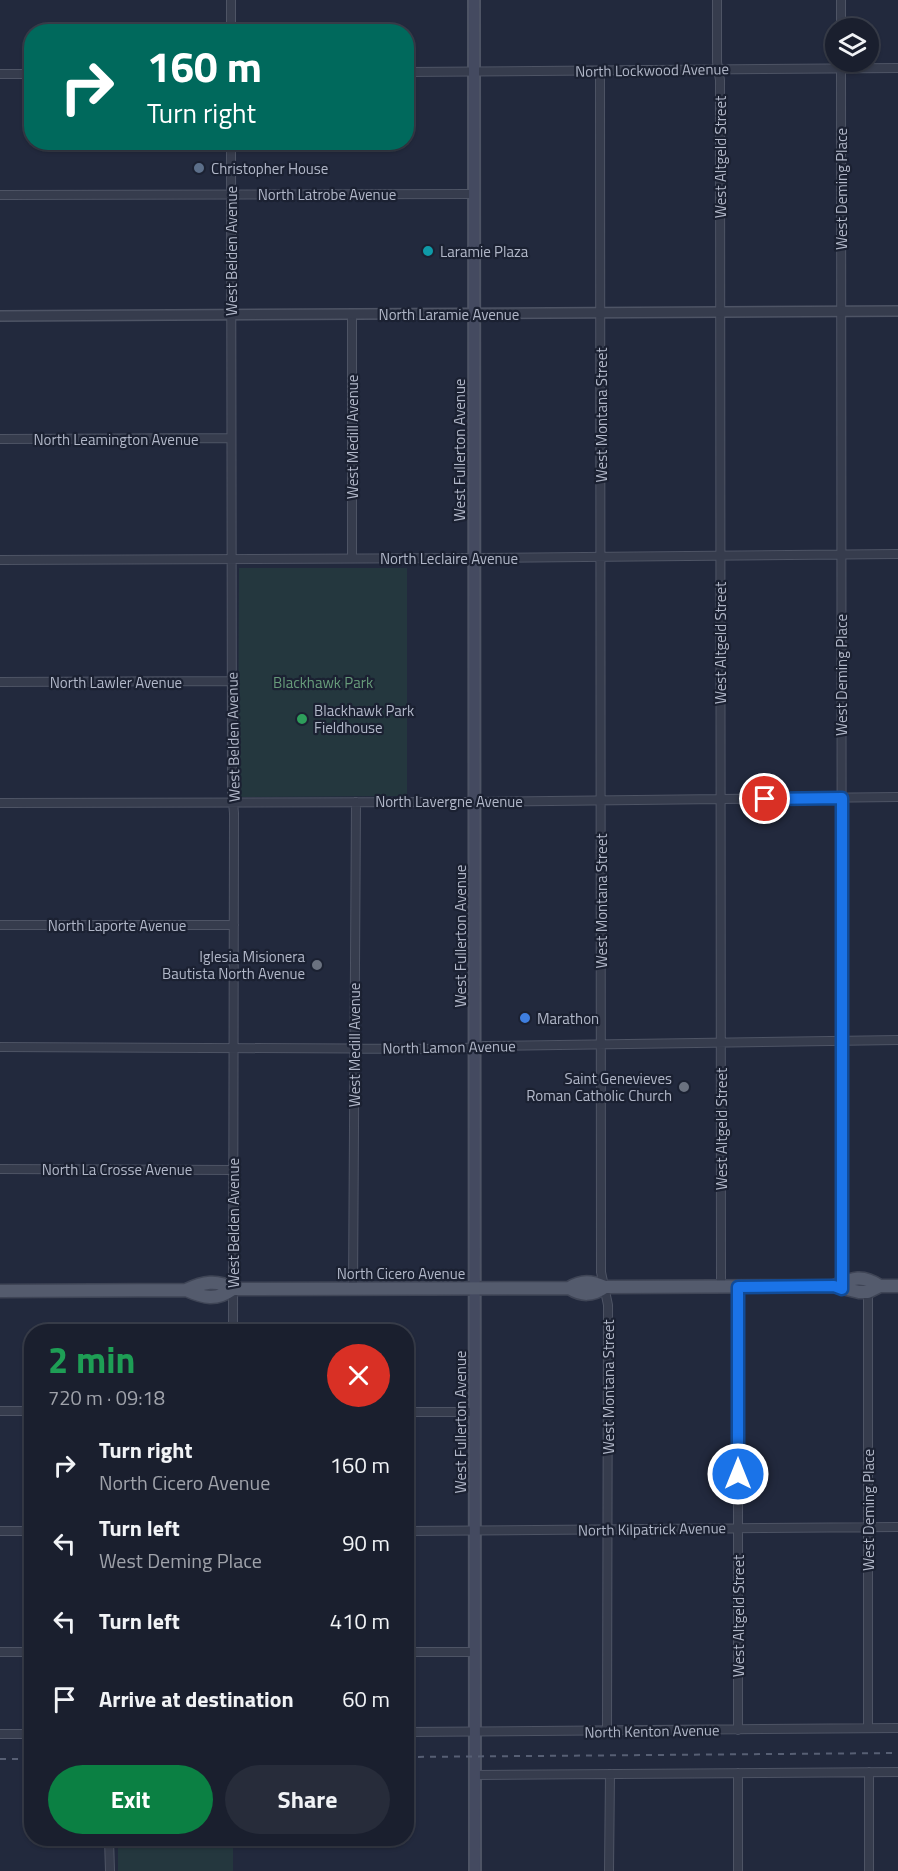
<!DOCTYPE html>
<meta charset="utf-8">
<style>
:root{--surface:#1a1f2e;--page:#272c3a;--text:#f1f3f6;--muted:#9fa2aa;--line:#383d4a;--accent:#0b8043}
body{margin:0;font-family:"Titillium Web",sans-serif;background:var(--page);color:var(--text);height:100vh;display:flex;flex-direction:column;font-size:22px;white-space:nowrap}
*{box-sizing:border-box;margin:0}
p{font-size:20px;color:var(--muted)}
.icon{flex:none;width:33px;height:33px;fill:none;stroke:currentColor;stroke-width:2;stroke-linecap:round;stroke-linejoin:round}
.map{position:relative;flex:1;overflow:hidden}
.panel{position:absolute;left:24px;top:1324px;width:390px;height:522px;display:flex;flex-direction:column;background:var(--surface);border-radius:24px;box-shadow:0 2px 4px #0004,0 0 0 2px var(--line)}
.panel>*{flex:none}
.hud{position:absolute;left:24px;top:24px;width:390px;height:126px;border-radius:24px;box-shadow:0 2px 4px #0004,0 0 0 2px var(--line);background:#00695c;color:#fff;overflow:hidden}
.controls{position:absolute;left:825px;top:18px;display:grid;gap:12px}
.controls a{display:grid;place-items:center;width:54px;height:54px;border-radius:50%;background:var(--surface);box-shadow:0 2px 4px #0004,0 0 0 2px var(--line);font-size:30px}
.pin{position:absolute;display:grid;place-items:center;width:51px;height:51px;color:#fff;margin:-26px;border:3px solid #fff;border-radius:50%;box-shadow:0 2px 6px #0007}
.me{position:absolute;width:66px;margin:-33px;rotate:0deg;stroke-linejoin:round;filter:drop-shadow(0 0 4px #0008)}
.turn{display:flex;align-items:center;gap:21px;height:126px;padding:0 24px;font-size:27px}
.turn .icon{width:78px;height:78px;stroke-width:2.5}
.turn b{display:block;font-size:42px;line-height:51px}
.round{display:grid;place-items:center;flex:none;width:63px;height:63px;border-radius:32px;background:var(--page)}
.headline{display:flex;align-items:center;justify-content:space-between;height:102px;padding:0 24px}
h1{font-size:36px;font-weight:700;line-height:45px;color:#1e9e55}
.action{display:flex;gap:12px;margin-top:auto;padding:12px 24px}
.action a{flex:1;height:69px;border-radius:36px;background:var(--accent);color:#fff;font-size:24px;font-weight:700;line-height:69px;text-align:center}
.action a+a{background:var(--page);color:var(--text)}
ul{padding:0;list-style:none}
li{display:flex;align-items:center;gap:18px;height:78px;padding:0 24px}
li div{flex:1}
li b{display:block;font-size:22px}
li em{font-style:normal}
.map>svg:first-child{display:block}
</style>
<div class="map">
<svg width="898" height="1871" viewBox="0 0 898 1871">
<rect width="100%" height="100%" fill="#22293d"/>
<path fill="#24373e" d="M 239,568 L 407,568 L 407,796 L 238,797 Z
M 118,1839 L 233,1839 L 233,1871 L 118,1871 Z"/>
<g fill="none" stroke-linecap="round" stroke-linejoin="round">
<g stroke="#4e5465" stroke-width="10">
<path id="minor" d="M 717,0 L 717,62 L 720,80 L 721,1287
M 841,0 L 841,28
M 231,32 L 231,0
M 841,62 L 842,1284
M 600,71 L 601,1272 L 608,1305 L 607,1731
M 406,72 L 898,68
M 0,74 L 32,74
M 231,142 L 232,792 L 234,813 L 233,1332
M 0,195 L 474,194
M 0,439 L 231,438
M 352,558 L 352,315
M 0,560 L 474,558 L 898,554
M 0,682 L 231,681
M 0,803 L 474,802 L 898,797
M 0,925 L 234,925
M 0,1047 L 455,1049 L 485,1046 L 898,1040
M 0,1169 L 233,1170
M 353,1289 L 356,802
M 0,1411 L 32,1411
M 406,1412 L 475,1412
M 0,1531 L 32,1531
M 406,1531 L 898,1527
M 0,1652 L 32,1652
M 406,1652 L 475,1652
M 868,1728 L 868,1292
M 738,1730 L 738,1287
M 406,1732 L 898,1728
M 0,1734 L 32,1734
M 738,1773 L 738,1871
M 475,1775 L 898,1772
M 109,1839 L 110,1871
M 609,1871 L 610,1774
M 869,1871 L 869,1772"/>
</g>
<g stroke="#4e5465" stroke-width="12">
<path id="tertiary" d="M 0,316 L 898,311"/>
</g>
<g stroke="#4e5465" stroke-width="14">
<path id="secondary" d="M 474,0 L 475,1871"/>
</g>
<g stroke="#3f4556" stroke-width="15">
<path id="primary" d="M 834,1286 C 853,1278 862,1274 880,1286
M 569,1288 C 582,1296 592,1296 605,1287
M 186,1290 C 204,1298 216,1301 233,1289 L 569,1288 C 582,1280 591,1281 605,1287 L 834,1286 L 859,1292 L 868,1292 L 880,1286 L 898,1286
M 0,1291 L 186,1290 C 203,1282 217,1279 233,1289"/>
</g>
<use href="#minor" stroke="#363c4d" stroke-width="8"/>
<use href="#tertiary" stroke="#363c4d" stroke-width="9"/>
<use href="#secondary" stroke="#444a60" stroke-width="10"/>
<use href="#primary" stroke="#545b6d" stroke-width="12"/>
<path stroke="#575f74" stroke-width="2" stroke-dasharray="6 6" stroke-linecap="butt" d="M 406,1757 L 898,1753
M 0,1759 L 32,1759"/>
</g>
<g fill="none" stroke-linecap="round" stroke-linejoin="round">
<g stroke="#114b97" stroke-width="15">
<path id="route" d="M 738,1474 L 738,1287 L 834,1286 L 842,1289 L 842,798 L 765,799"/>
</g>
<use href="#route" stroke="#1a73e8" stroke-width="10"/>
</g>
<circle fill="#5c6f8a" stroke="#1b2132" stroke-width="2" cx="199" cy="168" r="6"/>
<circle fill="#0f9aa8" stroke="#1b2132" stroke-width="2" cx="428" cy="251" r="6"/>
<circle fill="#2e9e5b" stroke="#1b2132" stroke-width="2" cx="302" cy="719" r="6"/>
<g fill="#6b7280" stroke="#1b2132" stroke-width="2">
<circle cx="317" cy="965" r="6"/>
<circle cx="684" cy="1087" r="6"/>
</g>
<circle fill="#3f7fe0" stroke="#1b2132" stroke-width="2" cx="525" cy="1018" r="6"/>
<g text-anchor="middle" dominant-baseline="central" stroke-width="4.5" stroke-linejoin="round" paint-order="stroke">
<g font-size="15" fill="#b1b7c8" stroke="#1b2132">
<text transform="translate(652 70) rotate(-1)">North Lockwood Avenue</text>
<text transform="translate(720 157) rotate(-90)">West Altgeld Street</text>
<text transform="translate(841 189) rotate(-90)">West Deming Place</text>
<text x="327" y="194">North Latrobe Avenue</text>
<text transform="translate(231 251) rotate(-90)">West Belden Avenue</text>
<text x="449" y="314">North Laramie Avenue</text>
<text transform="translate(601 415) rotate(-90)">West Montana Street</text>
<text transform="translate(352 437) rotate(-90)">West Medill Avenue</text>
<text x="116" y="439">North Leamington Avenue</text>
<text transform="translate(459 450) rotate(-90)">West Fullerton Avenue</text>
<text x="449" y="558">North Leclaire Avenue</text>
<text transform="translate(720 643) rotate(-90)">West Altgeld Street</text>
<text transform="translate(841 675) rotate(-90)">West Deming Place</text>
<text x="116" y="682">North Lawler Avenue</text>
<text transform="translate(233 737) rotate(-91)">West Belden Avenue</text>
<text x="449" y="801">North Lavergne Avenue</text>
<text transform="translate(601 901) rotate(-90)">West Montana Street</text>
<text x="117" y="925">North Laporte Avenue</text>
<text transform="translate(460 936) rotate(-90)">West Fullerton Avenue</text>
<text transform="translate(354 1045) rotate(-90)">West Medill Avenue</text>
<text transform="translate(449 1047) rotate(-1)">North Lamon Avenue</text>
<text transform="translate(721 1129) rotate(-90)">West Altgeld Street</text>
<text x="117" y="1169">North La Crosse Avenue</text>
<text transform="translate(233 1223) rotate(-90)">West Belden Avenue</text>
<text x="401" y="1273">North Cicero Avenue</text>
<text transform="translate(608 1387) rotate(-90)">West Montana Street</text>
<text transform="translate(460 1422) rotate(-90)">West Fullerton Avenue</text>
<text transform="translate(868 1510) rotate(-90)">West Deming Place</text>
<text transform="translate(652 1529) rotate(-1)">North Kilpatrick Avenue</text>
<text transform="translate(738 1616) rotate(-90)">West Altgeld Street</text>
<text transform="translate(652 1731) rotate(-1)">North Kenton Avenue</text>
</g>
<g font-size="15" fill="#b1b7c8" stroke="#1b2132" text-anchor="start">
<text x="211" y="168">Christopher House</text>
<text x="440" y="251">Laramie Plaza</text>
<text x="314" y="710">Blackhawk Park<tspan x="314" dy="17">Fieldhouse</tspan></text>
<text x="305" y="956" text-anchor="end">Iglesia Misionera<tspan x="305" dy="17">Bautista North Avenue</tspan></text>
<text x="537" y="1018">Marathon</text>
<text x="672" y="1078" text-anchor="end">Saint Genevieves<tspan x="672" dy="17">Roman Catholic Church</tspan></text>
</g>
<g font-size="15" fill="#679b7a" stroke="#1b2132">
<text x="323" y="682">Blackhawk Park</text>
</g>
</g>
</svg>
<div class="controls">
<a><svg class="icon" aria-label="layers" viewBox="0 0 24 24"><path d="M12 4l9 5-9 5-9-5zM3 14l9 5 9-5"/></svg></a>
</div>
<div class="pin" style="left:765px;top:799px;background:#d93025"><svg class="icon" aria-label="arrive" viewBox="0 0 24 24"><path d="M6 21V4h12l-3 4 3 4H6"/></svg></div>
<svg class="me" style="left:738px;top:1474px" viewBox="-20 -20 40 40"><circle r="17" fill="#1a73e8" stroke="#fff" stroke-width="3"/><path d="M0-11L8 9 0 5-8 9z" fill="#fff"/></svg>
<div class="hud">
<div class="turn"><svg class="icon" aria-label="right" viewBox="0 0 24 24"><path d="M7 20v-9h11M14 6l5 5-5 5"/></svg><div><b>160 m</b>Turn right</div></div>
</div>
<section class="panel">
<div class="headline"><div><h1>2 min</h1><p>720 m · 09:18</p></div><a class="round" style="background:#d93025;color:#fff"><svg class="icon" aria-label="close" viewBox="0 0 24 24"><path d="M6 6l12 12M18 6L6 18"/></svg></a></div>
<ul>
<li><svg class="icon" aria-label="right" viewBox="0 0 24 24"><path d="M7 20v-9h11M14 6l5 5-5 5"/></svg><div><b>Turn right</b><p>North Cicero Avenue</p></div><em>160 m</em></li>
<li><svg class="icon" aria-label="left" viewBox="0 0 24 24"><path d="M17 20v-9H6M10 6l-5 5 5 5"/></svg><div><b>Turn left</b><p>West Deming Place</p></div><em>90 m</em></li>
<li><svg class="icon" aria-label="left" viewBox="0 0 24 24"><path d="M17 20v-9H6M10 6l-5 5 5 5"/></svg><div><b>Turn left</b></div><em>410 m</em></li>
<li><svg class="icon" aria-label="arrive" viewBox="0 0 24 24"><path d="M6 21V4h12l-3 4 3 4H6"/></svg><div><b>Arrive at destination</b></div><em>60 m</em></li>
</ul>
<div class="action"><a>Exit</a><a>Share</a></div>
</section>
</div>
